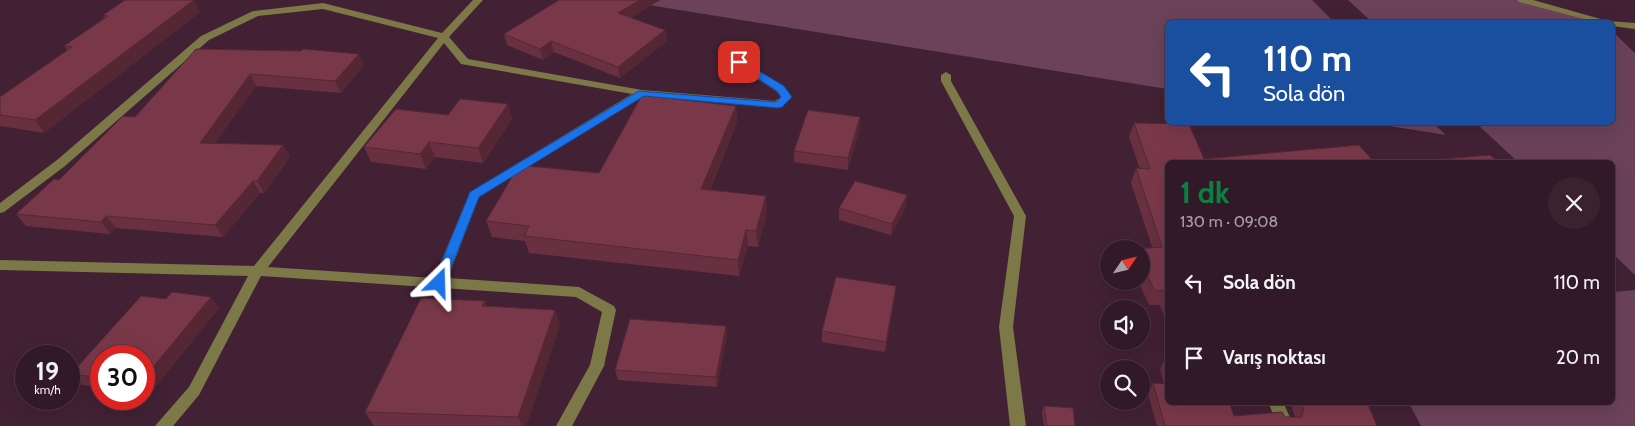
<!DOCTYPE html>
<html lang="tr">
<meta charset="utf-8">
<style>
:root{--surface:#321927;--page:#3a222f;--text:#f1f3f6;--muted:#a8a0a7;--line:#4d3844;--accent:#0b8043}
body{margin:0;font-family:Cabin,sans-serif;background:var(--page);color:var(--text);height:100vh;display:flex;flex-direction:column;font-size:19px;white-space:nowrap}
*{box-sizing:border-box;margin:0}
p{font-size:16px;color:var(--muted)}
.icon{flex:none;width:28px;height:28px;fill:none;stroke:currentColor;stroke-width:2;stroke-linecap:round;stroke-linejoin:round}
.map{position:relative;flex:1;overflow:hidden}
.drawer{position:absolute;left:1165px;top:160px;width:450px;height:245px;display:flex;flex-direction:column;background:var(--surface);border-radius:8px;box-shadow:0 5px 20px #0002,0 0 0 1px var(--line)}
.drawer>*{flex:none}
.banner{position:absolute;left:1165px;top:20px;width:450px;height:105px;border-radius:8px;box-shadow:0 5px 20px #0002,0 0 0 1px var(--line);background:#1a4fa0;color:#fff;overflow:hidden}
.needle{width:32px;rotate:55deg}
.tools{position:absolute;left:1100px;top:240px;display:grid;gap:10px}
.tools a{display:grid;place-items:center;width:50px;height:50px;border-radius:50%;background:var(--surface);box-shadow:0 5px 20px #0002,0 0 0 1px var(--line);font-size:25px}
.speed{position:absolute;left:15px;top:345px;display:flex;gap:10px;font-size:25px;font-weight:700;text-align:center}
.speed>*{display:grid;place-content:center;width:65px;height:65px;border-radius:50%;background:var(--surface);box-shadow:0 5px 20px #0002,0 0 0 1px var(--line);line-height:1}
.speed small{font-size:12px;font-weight:400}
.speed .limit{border:8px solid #d22;background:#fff;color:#111}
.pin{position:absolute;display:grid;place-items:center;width:42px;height:42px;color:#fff;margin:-21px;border-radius:10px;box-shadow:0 2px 8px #0006}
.me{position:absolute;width:55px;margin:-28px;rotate:22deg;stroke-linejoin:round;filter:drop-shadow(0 0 4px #0008)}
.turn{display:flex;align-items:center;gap:18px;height:105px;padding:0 15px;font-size:22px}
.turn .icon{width:65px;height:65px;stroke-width:2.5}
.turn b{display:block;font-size:35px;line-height:42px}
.round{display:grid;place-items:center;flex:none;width:52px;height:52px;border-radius:26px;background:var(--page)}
.headline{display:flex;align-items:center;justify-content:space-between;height:85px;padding:0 15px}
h1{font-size:30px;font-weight:700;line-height:38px;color:var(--accent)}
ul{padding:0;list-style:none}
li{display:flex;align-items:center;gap:15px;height:75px;padding:0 15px}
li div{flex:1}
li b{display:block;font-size:19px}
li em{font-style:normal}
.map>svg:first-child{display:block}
</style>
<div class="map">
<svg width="1635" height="426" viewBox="0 0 1635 426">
<rect width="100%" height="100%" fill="#422134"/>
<path fill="#6b425a" d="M 618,0 L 1312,0 L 1334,22 L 1168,22 L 1167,89 Z
M 1348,0 L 1528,0 L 1602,22 L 1372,22 Z
M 1613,32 L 1635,53 L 1635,275 L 1613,254 L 1612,162 L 1518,162 L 1476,123 L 1612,122 Z
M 1370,123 L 1433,123 L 1446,135 Z
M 1635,290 L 1635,426 L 1421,426 L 1409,403 L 1612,402 L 1613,292 Z"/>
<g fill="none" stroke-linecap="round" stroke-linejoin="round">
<path fill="#7c7847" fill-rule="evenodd" d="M 473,0 L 483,0 L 449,37 L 468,59 L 642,90 L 775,101 L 781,97 L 776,91 L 721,56 L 720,54 L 725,51 L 784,87 L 792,97 L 782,107 L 778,108 L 644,96 L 479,197 L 448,278 L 579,287 L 614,306 L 616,310 L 604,366 L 572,426 L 556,426 L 590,365 L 602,312 L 576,297 L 261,276 L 199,395 L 173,426 L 155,426 L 189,387 L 248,276 L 0,270 L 0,260 L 254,266 L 438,38 L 323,9 L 258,16 L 209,40 L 65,166 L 4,212 L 0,213 L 0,203 L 57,160 L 201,36 L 253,11 L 323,3 L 442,33 ZM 444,43 L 461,64 L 632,94 L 470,192 L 434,278 L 268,267 Z
M 1517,0 L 1533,0 L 1608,21 L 1635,23 L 1635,29 L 1612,26 L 1612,22 L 1595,22 L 1519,2 Z
M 946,72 L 951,75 L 951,81 L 1026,216 L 1013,327 L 1026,426 L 1010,426 L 999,327 L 1014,216 L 941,81 L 941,75 Z
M 1268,402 L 1283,402 L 1294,426 L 1278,426 Z"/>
</g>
<path fill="#683040" d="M 660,0 L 630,18 L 665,30 L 667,41 L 620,78 L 554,52 L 543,60 L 507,45 L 504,34 Z
M 200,12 L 44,133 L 0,126 L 0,97 L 67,50 L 64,46 L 104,18 L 103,15 Z
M 301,51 L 364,65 L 341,93 L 256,86 L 215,143 L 283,145 L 290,157 L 264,193 L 260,193 L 223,237 L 116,228 L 110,234 L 26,226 L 16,214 L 59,180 L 135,117 Z
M 508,104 L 512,119 L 483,163 L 435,157 L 426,169 L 371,162 L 364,147 L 448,115 Z
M 736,106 L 737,122 L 710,190 L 767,212 L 758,247 L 748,246 L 739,276 L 529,253 L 525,241 L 492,237 L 486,221 L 599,173 Z
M 1134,123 L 1168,162 L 1168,322 L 1159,305 L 1149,305 L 1138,281 L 1141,281 L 1141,249 L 1152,247 L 1131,183 L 1136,168 L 1140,169 L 1129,137 Z
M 860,128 L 848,170 L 794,162 L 794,151 Z
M 906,207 L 891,235 L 839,220 L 839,208 Z
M 896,286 L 895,297 L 885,352 L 822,342 L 822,331 Z
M 166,299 L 219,308 L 149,395 L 144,394 L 144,356 L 101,356 L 101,388 L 82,385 L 71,374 Z
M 485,301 L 487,306 L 555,310 L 560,324 L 526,426 L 374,426 L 365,412 Z
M 726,326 L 727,336 L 717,387 L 618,380 L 615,370 Z
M 1165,358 L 1168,358 L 1168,402 L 1234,416 L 1285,417 L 1295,417 L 1290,402 L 1367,402 L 1377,426 L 1157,426 L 1148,394 L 1153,383 L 1164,384 L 1160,369 Z
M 1044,406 L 1075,426 L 1044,426 L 1042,412 Z"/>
<path fill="#552734" d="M 194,0 L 200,12 L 44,133 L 35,120 Z
M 640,0 L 660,0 L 620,24 L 618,13 Z
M 665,30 L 667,41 L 620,78 L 618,67 Z
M 551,41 L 554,52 L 543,60 L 540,49 Z
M 359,54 L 364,65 L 341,93 L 335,81 Z
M 250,74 L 256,86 L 207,155 L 200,143 Z
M 508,104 L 512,119 L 483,163 L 478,148 Z
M 736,106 L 737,122 L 703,205 L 701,189 Z
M 860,117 L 860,128 L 848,170 L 848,158 Z
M 429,142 L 435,157 L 426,169 L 420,154 Z
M 283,145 L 290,157 L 264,193 L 257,181 Z
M 253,181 L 260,193 L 223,237 L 215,225 Z
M 907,195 L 906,207 L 891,235 L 892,224 Z
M 766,196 L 767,212 L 758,247 L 756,231 Z
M 106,216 L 116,228 L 110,234 L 101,222 Z
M 746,230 L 748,246 L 739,276 L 738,260 Z
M 896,286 L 895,297 L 885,352 L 886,342 Z
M 211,297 L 219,308 L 149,395 L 144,389 L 144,378 Z
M 485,301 L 491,315 L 482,306 Z
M 555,310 L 560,324 L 526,426 L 522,426 L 518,417 Z
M 726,326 L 727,336 L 717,387 L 716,377 Z"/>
<path fill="#79384a" stroke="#552734" d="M 125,0 L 194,0 L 35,120 L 0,115 L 0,97 L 72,47 L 64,46 L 108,16 L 103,15 Z
M 559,0 L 640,0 L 618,13 L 665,30 L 618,67 L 551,41 L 540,49 L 504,34 Z
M 196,49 L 301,51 L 303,49 L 359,54 L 335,81 L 250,74 L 200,143 L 283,145 L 257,181 L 253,181 L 215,225 L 106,216 L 101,222 L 16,214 L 54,179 L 59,180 L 123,116 L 135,117 Z
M 642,95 L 736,106 L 701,189 L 766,196 L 756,231 L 746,230 L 738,260 L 524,236 L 529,226 L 486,221 L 519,165 L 599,173 Z
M 460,99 L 508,104 L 478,148 L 429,142 L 420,154 L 364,147 L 396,109 L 448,115 Z
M 808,110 L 860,117 L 848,158 L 794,151 Z
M 1134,123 L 1189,124 L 1204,159 L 1359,145 L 1374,162 L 1168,162 L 1168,296 L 1165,290 L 1155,291 L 1141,263 L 1141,249 L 1135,249 L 1162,247 L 1136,168 L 1150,169 Z
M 1490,155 L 1499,162 L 1405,162 Z
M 855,181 L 907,195 L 892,224 L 839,208 Z
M 836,277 L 896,286 L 886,342 L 822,331 Z
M 172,292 L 211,297 L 144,378 L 144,356 L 101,356 L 101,378 L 71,374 L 141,296 L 166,299 Z
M 421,298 L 485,301 L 482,306 L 555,310 L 518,417 L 365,412 Z
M 630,319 L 726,326 L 716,377 L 615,370 Z
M 1165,358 L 1168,358 L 1168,366 Z
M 1153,383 L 1168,384 L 1168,402 L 1229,402 L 1234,416 L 1282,412 L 1285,417 L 1302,417 L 1302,411 L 1304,411 L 1301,402 L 1367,402 L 1377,426 L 1165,426 Z
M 1044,406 L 1073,408 L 1075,426 L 1047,426 Z"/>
<path fill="#1a73e8" stroke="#114b97" d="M 739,59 L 784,86 L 792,97 L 782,107 L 778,108 L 644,96 L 479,197 L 445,283 L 444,286 L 435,286 L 433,283 L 470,192 L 639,91 L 776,102 L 781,97 L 777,91 L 735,64 L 735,60 Z"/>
</svg>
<div class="tools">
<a><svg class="needle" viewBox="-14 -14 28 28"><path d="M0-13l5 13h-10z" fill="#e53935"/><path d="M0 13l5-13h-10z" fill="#a8a0a7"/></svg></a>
<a><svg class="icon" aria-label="sound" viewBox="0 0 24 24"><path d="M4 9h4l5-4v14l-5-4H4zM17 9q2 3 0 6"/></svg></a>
<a><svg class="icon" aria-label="search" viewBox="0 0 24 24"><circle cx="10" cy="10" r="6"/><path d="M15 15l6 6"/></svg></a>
</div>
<div class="speed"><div>19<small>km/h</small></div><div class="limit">30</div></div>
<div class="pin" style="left:739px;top:62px;background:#d93025"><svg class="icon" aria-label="arrive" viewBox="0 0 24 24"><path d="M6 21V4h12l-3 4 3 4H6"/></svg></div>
<svg class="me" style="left:439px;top:283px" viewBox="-20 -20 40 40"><path d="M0-17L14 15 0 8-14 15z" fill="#1a73e8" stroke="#fff" stroke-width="4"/></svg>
<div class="banner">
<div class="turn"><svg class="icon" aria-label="left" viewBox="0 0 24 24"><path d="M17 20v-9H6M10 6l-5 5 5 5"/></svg><div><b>110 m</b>Sola dön</div></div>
</div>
<section class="drawer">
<div class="headline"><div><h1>1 dk</h1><p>130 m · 09:08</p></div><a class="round"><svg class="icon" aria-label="close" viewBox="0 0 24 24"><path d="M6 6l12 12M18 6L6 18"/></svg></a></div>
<ul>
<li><svg class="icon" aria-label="left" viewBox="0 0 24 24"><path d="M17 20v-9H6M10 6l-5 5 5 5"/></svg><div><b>Sola dön</b></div><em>110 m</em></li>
<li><svg class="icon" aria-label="arrive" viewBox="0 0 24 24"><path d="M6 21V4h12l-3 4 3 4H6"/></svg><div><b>Varış noktası</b></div><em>20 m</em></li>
</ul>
</section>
</div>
